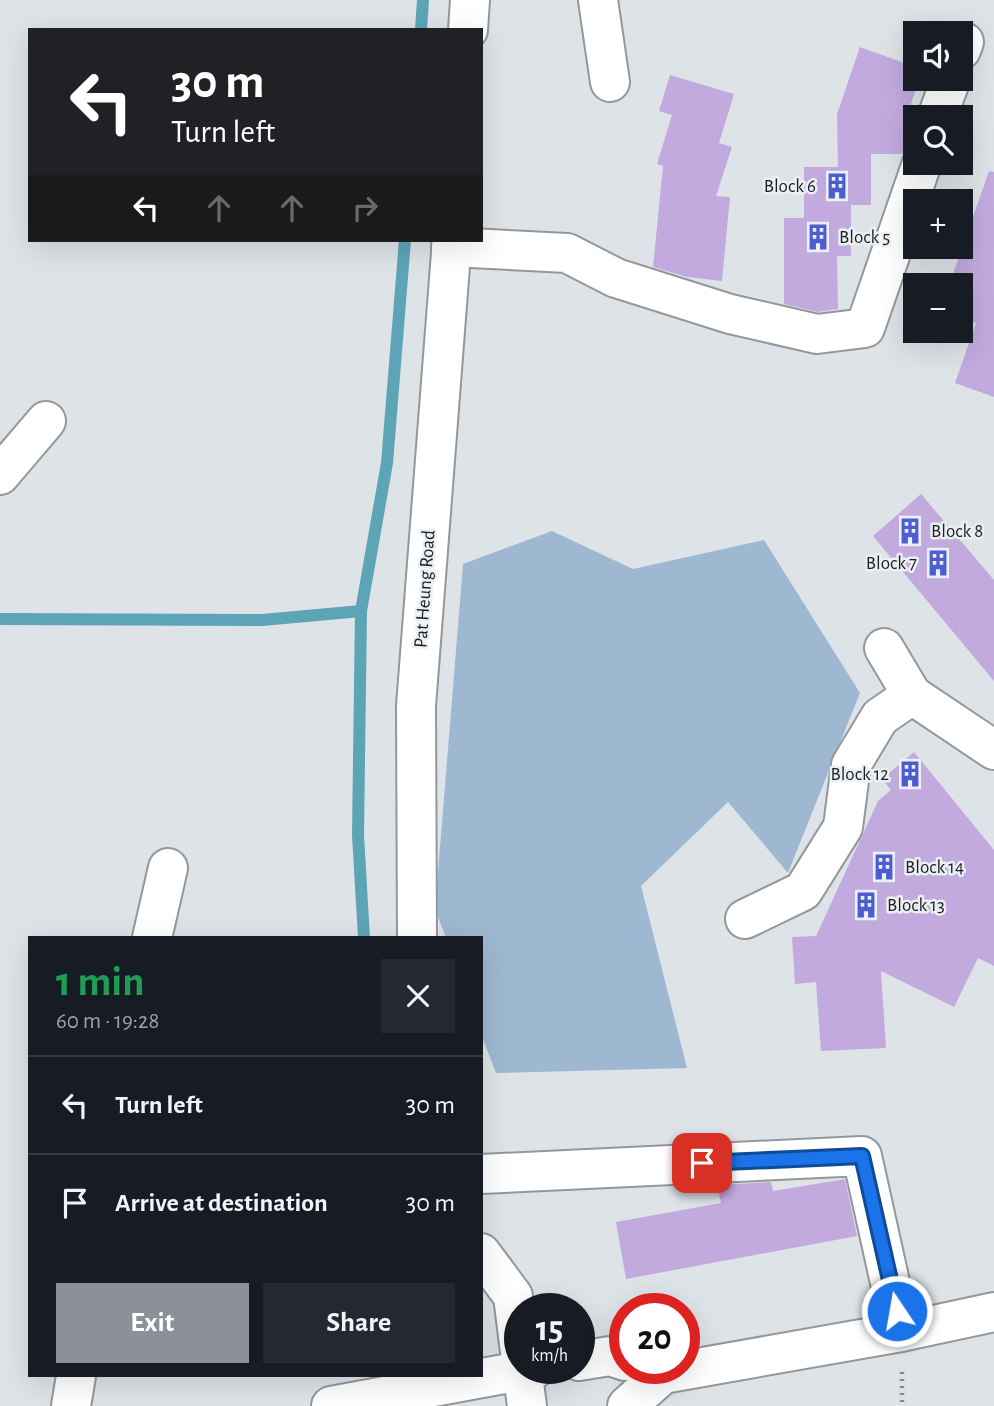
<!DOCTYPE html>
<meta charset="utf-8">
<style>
:root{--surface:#171b24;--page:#242831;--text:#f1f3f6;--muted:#9ea1a6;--line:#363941;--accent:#8c9099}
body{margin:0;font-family:"Alegreya Sans",sans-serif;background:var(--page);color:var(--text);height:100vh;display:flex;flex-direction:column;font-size:26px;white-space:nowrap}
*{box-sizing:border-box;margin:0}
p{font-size:23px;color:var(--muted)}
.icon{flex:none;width:38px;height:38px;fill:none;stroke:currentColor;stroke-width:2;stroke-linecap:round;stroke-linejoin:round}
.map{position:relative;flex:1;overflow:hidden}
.sheet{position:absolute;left:28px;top:936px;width:455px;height:441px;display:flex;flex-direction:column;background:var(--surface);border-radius:0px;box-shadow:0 7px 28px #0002}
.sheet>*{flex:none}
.guide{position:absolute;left:28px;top:28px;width:455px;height:214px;border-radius:0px;box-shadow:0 7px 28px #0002;background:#202124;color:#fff;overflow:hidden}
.tools{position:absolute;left:903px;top:21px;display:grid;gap:14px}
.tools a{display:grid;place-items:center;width:70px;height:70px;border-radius:0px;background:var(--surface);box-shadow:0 7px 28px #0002;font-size:35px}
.speed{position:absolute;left:504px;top:1293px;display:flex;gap:14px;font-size:35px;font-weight:700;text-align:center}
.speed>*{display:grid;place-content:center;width:91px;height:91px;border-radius:50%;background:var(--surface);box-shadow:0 7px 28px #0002;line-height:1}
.speed small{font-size:18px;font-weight:400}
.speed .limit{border:10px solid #d22;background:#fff;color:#111}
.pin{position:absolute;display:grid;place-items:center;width:60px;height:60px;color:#fff;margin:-30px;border-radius:14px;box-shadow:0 4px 10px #0006}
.me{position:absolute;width:77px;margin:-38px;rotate:348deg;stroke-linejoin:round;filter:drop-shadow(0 0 5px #0008)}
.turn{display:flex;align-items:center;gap:24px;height:147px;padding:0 28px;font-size:32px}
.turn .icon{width:91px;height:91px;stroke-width:2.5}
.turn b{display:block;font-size:49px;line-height:60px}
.lanes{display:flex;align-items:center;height:66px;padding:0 28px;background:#0003;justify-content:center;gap:35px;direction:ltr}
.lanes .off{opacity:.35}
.round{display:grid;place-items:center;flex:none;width:74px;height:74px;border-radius:0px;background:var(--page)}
.overview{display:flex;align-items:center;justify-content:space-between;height:119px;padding:0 28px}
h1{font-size:42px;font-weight:700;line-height:52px;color:#1e9e55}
.cta{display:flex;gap:14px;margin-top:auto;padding:14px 28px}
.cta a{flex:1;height:80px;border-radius:0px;background:var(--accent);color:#fff;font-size:28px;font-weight:700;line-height:80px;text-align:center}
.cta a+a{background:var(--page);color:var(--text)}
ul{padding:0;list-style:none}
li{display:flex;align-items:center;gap:21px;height:98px;padding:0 28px;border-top:2px solid var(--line)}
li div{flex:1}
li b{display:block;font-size:26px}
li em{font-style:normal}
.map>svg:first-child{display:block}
</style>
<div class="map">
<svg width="994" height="1406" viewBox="0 0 994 1406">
<rect width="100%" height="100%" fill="#dee3e8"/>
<path fill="#9fb8d2" d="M 552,531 L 633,569 L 764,540 L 860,693 L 788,873 L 728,802 L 641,886 L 687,1068 L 496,1073 L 481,1034 L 481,938 L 446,938 L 435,909 L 463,564 Z"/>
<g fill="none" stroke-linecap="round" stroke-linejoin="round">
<path stroke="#5da4b7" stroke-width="12" d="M 421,30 L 423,0
M 0,619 L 262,620 L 361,611
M 364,938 L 358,835 L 361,611 L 387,463 L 405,240"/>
</g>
<path fill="#c2aade" d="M 860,47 L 915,67 L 915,92 L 904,125 L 904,151 L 902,154 L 871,154 L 871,205 L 851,205 L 851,256 L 837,256 L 838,309 L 818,312 L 784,304 L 784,218 L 804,218 L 804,167 L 838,167 L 837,114 Z
M 670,75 L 734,94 L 719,143 L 732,147 L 716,196 L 730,197 L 722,281 L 687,277 L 653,267 L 663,166 L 657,164 L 672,115 L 659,111 Z
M 989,171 L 994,172 L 994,397 L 955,383 L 976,323 L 961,318 L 961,285 L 949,285 Z
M 921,494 L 994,580 L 994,681 L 873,536 Z
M 914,752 L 994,850 L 994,966 L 978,958 L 954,1007 L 881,971 L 886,1048 L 821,1051 L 816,982 L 795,984 L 792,937 L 816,936 L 878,801 L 891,790 L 882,779 Z
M 845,1179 L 857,1236 L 626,1279 L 616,1222 L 721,1203 L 717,1185 L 771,1182 L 773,1191 Z"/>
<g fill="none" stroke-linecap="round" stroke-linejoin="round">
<g stroke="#93989d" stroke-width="42">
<path id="minor" d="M 598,0 L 610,82
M 961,50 L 964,42
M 937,117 L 951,79
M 451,247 L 567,253 L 616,278 L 730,314 L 817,334 L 865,328 L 922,163
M 0,475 L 46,421
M 884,648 L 912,695 L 994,750
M 745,919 L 803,891 L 843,827 L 851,765 L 880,717 L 912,695
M 152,938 L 168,868
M 481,1174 L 862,1156 L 901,1332
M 71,1406 L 76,1376"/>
</g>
<g stroke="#93989d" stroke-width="42">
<path id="major" d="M 468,30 L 470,0
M 417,938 L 416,706 L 452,240
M 481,1253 L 513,1296 L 520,1352
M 579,1361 L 610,1356 L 625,1361
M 522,1368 L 527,1406
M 646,1368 L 663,1374 L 901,1332 L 994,1312
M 331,1406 L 536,1368
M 627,1406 L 663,1374"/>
</g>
<path stroke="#86898d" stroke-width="4.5" stroke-dasharray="2 5" stroke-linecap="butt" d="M 561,1309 L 567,1308
M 902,1372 L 902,1406"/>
<use href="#minor" stroke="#fff" stroke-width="38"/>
<use href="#major" stroke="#fff" stroke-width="38"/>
</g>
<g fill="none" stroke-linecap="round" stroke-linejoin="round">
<g stroke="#114b97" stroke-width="18">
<path id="route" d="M 702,1163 L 862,1156 L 897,1311"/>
</g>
<use href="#route" stroke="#1a73e8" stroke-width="12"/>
</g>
<defs>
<g id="building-bare" transform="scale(2.1)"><path d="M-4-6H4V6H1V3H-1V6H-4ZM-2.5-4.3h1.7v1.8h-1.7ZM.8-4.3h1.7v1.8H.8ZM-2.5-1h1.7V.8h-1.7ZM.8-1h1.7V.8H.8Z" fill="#4c5dd2" stroke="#ebf0f5" stroke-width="2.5" paint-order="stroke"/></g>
</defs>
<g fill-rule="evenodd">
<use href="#building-bare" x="837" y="186"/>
<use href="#building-bare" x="818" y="237"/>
<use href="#building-bare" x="910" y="531"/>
<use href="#building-bare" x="938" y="563"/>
<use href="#building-bare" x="910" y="774"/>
<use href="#building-bare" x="884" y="867"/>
<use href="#building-bare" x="866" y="905"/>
</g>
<g text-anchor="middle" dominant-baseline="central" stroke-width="5" stroke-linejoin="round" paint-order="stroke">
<g font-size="19" fill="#1d1f21" stroke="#ebf0f5" text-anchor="start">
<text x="816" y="186" text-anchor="end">Block 6</text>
<text x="839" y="237">Block 5</text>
<text x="931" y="531">Block 8</text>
<text x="917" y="563" text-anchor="end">Block 7</text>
<text x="889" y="774" text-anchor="end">Block 12</text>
<text x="905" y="867">Block 14</text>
<text x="887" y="905">Block 13</text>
</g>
<g font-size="19" fill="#1d1f21" stroke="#ebf0f5">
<text transform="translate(425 589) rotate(-86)">Pat Heung Road</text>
</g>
</g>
</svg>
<div class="tools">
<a><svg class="icon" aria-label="sound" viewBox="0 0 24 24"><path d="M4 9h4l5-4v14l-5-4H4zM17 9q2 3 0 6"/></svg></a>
<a><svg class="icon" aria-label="search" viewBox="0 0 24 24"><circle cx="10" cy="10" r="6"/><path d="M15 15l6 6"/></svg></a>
<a>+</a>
<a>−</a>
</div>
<div class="speed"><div>15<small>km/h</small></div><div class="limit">20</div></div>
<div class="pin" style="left:702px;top:1163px;background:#d93025"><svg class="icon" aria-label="arrive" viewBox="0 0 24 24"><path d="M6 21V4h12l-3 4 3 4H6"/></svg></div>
<svg class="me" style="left:897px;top:1311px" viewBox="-20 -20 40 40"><circle r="17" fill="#1a73e8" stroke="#fff" stroke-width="3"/><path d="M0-11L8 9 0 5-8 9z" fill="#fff"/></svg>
<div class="guide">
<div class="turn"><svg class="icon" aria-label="left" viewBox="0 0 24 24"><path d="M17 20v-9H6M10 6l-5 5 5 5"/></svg><div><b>30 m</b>Turn left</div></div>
<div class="lanes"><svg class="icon" aria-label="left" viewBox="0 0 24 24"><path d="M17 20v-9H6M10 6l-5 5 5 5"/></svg><svg class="icon off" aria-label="ahead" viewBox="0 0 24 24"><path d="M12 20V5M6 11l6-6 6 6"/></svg><svg class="icon off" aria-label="ahead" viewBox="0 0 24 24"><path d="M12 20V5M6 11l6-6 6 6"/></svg><svg class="icon off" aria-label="right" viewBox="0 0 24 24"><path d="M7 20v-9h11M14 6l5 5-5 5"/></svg></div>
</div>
<section class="sheet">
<div class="overview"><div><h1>1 min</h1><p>60 m · 19:28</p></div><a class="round"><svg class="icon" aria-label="close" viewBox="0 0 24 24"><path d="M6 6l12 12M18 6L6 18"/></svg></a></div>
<ul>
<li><svg class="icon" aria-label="left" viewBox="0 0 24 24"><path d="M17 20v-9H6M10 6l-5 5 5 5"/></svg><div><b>Turn left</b></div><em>30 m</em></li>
<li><svg class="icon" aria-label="arrive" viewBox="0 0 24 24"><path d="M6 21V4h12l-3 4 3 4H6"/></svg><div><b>Arrive at destination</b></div><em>30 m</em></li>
</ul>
<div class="cta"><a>Exit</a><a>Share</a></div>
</section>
</div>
